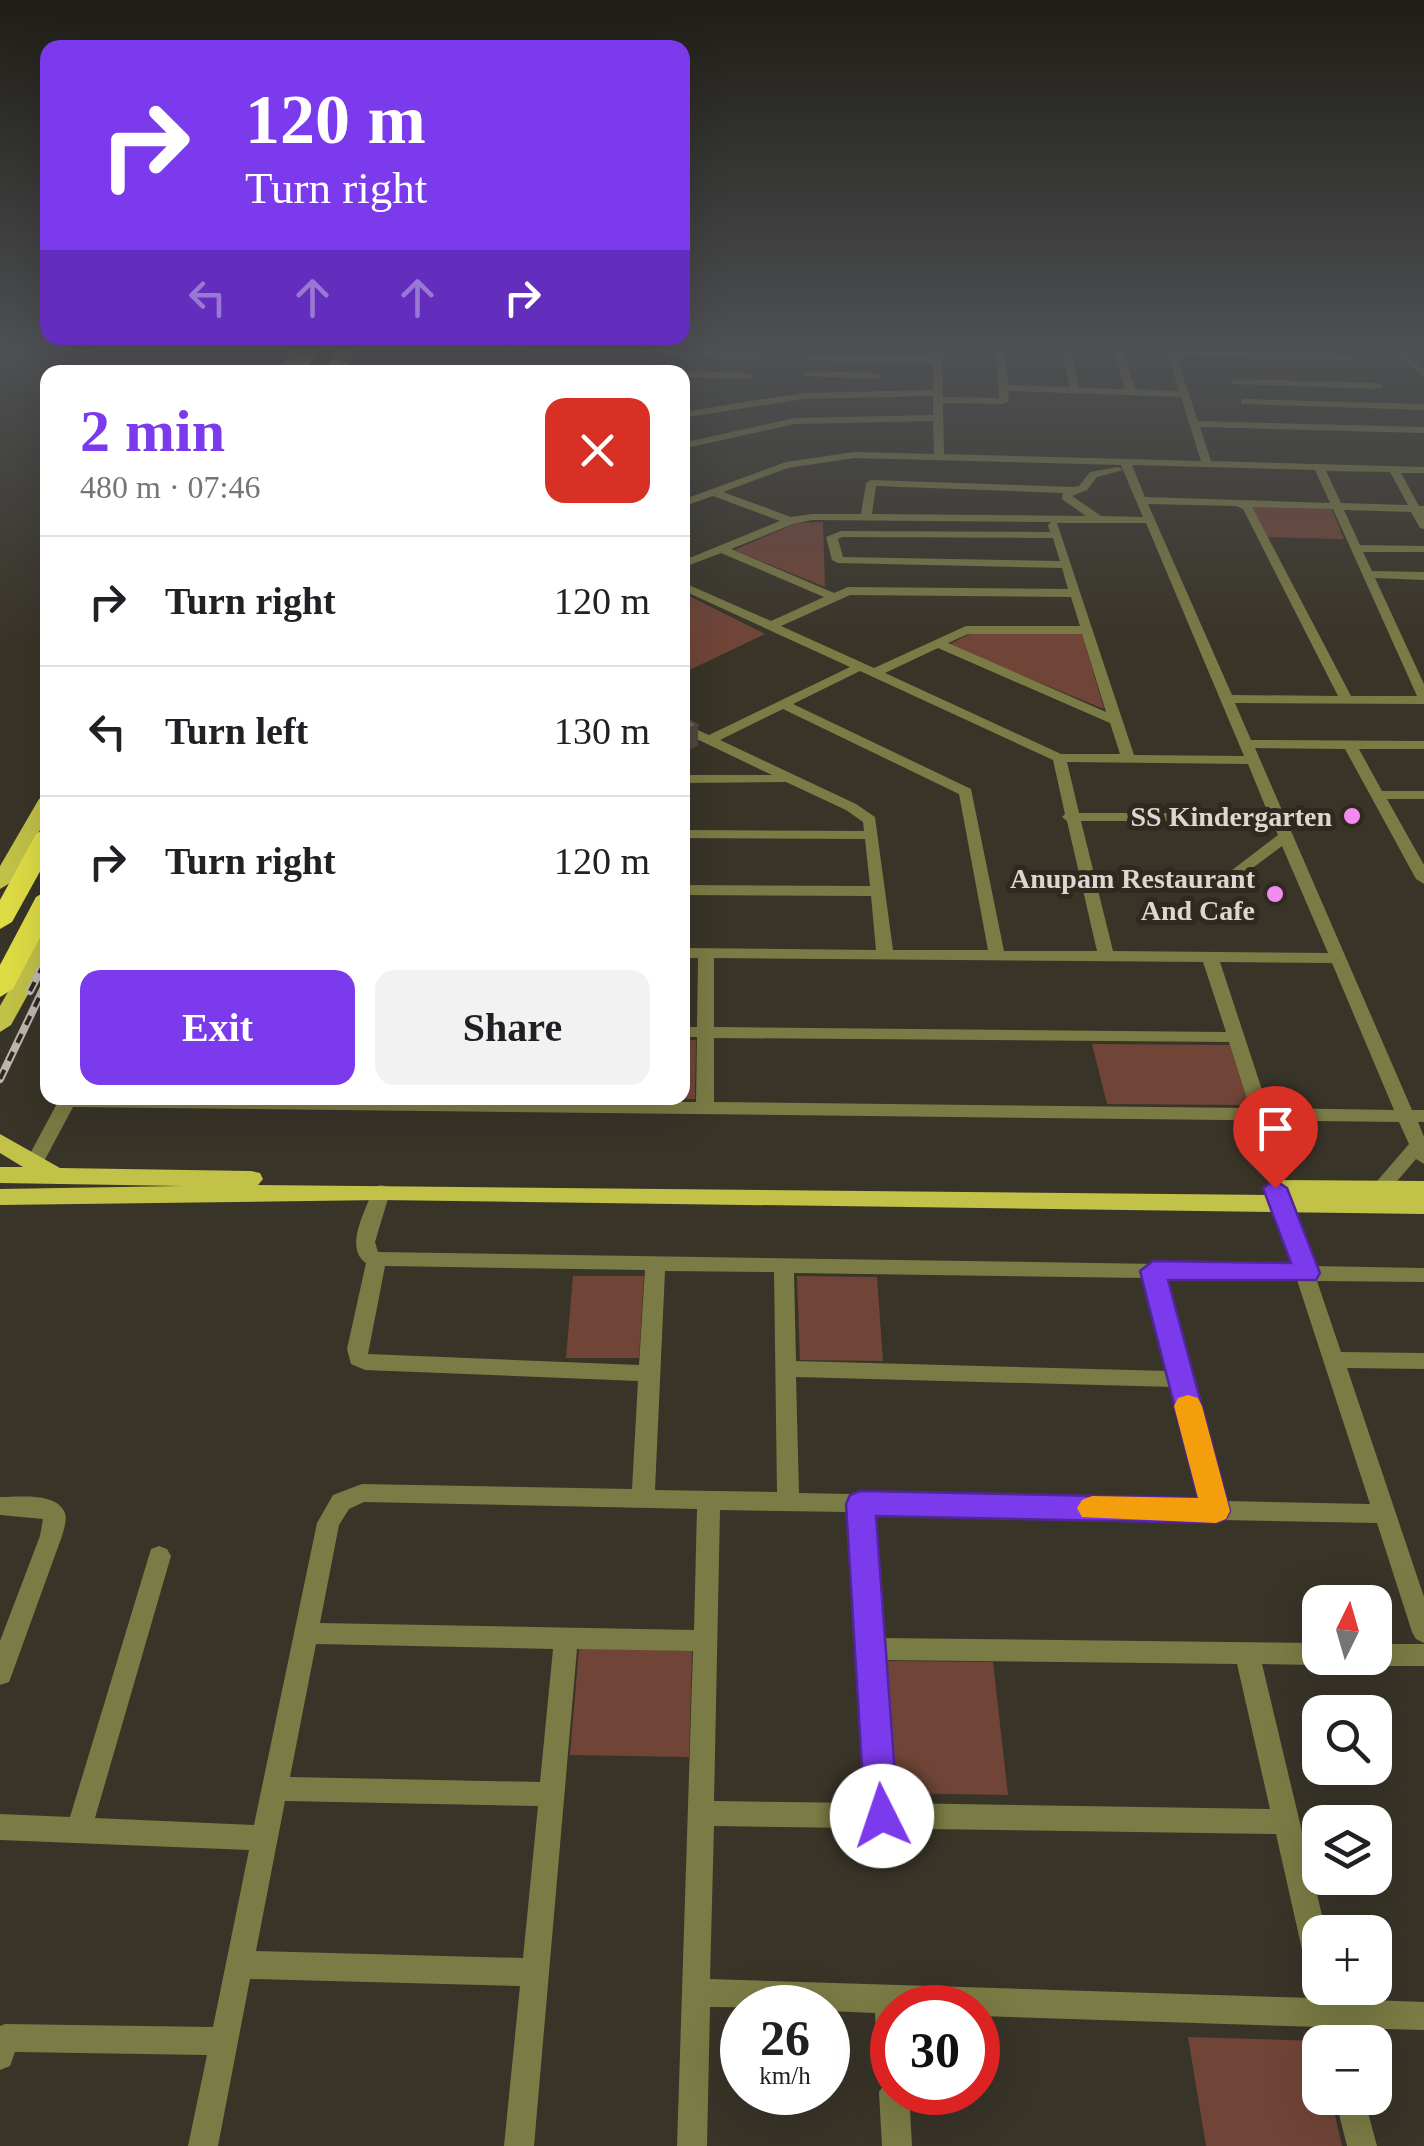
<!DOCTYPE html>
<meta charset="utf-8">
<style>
:root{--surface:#fff;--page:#f2f2f2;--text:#202124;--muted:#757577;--line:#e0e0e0;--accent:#7c3aed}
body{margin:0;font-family:Georgia,serif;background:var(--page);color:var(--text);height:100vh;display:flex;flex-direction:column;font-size:38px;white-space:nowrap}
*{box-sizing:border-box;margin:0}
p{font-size:32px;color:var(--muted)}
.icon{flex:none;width:55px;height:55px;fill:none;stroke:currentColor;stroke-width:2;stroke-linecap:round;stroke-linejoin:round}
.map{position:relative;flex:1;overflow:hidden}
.drawer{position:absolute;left:40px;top:365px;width:650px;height:740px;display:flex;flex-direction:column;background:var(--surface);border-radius:20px;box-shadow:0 10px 40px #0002}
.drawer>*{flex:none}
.guide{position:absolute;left:40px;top:40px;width:650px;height:305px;border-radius:20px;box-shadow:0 10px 40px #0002;background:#7c3aed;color:#fff;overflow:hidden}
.needle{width:65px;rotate:5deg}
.tools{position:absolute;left:1302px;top:1585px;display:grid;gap:20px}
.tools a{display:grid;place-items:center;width:90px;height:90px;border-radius:20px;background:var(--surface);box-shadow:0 10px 40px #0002;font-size:50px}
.speed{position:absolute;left:720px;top:1985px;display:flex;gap:20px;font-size:50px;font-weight:700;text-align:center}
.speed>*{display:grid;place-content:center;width:130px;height:130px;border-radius:50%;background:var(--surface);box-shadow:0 10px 40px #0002;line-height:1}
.speed small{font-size:25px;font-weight:400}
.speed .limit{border:15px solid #d22;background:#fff;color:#111}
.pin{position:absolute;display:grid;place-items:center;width:85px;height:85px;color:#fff;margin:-102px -42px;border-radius:50% 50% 50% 0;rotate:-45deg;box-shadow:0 0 10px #0007}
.pin .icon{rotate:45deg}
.me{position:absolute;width:110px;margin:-55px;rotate:356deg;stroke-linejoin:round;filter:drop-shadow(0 0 8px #0008)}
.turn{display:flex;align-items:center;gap:35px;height:210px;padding:0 40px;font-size:45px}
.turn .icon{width:130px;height:130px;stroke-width:2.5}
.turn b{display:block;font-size:70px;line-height:85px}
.lanes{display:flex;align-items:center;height:95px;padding:0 40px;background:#0003;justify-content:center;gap:50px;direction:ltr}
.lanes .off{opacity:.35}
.round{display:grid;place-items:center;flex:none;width:105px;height:105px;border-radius:20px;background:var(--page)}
.head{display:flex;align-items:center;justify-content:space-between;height:170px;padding:0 40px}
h1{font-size:60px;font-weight:800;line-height:75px;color:var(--accent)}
.primary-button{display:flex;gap:20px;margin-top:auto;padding:20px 40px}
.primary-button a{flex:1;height:115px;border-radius:20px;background:var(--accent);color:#fff;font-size:40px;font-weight:800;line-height:115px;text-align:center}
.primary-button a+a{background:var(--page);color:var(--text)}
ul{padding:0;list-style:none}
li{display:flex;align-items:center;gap:30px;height:130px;padding:0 40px;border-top:2px solid var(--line)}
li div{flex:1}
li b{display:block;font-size:38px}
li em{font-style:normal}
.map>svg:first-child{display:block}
</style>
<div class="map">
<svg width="1424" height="2146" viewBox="0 0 1424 2146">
<rect width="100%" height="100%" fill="#393428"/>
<path fill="#704537" d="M 1246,506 L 1332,509 L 1344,539 L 1264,537 Z
M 823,522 L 825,587 L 734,550 L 797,523 Z
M 683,593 L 765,634 L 683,673 Z
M 972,633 L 1082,634 L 1104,709 L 948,645 Z
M 683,1040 L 696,1040 L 695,1099 L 598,1099 L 682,1098 Z
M 1092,1044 L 1230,1045 L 1250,1105 L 1107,1104 Z
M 573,1276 L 644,1276 L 639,1358 L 566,1358 Z
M 797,1276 L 877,1277 L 883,1361 L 800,1360 Z
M 579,1648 L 692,1651 L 689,1757 L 570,1755 Z
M 886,1661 L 993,1662 L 1008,1795 L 895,1793 Z
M 1188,2037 L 1319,2041 L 1320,2098 L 1331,2098 L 1342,2146 L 1206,2146 Z"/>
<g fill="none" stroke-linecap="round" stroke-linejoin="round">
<path fill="#7b7b45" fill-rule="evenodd" d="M 536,346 L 754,353 L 759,356 L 754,359 L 533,351 L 531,349 Z
M 933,346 L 942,346 L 943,397 L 999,398 L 996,346 L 1005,346 L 1008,385 L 1070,387 L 1061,346 L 1070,346 L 1079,388 L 1125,389 L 1112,346 L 1121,346 L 1135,389 L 1179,391 L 1165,346 L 1173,346 L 1175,349 L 1351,355 L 1354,356 L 1354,360 L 1176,355 L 1198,421 L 1424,427 L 1424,433 L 1200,427 L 1211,461 L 1424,467 L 1424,473 L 1401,473 L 1419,506 L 1424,506 L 1424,529 L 1420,528 L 1411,512 L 1344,510 L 1360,545 L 1424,546 L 1424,552 L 1363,552 L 1372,571 L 1424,572 L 1424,580 L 1375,578 L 1424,684 L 1424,704 L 1235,703 L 1251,740 L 1424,741 L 1424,749 L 1359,749 L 1382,791 L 1424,791 L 1424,799 L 1387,799 L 1424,865 L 1424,884 L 1416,879 L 1345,749 L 1255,748 L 1412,1110 L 1424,1110 L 1424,1122 L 1418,1122 L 1424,1137 L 1424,1164 L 1416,1159 L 1387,1193 L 1373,1193 L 1371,1188 L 1409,1144 L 1399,1122 L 73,1107 L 41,1167 L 27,1167 L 25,1163 L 60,1098 L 696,1102 L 697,1037 L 682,1037 L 682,1027 L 697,1027 L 698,958 L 682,958 L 682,948 L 876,950 L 871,896 L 682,895 L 682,885 L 870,886 L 865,839 L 682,838 L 682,830 L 864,831 L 863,822 L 846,810 L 786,782 L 682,783 L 682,775 L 772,775 L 682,732 L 682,723 L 709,735 L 850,667 L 682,590 L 682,582 L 771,621 L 824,597 L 721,553 L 682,568 L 682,561 L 780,521 L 713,496 L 682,507 L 682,500 L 786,462 L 854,452 L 934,454 L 933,421 L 795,424 L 682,449 L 682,443 L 795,418 L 933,415 L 933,396 L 803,399 L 682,418 L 682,412 L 803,393 L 933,390 L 933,364 L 808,360 L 803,357 L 808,354 L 933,358 ZM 1008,391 L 1181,397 L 1201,461 L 944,454 L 943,403 L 1004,404 L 1009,401 ZM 854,458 L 1121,465 L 1123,470 L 1118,467 L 1090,472 L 1079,486 L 1074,487 L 871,480 L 866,483 L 861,514 L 812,514 L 791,517 L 723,492 L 788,468 ZM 1132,465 L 1315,470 L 1330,503 L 1145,497 ZM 1123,470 L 1143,517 L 1101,516 L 1072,496 L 1087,490 L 1097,477 ZM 1326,471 L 1390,472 L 1408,505 L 1341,503 ZM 876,486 L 1063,493 L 1062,499 L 1086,516 L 872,514 ZM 1148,504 L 1236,506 L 1243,509 L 1338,696 L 1232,695 ZM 1252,507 L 1333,509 L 1417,696 L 1351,696 ZM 812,520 L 1051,522 L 1048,525 L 1050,532 L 841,531 L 826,537 L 832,560 L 838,563 L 1062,568 L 1068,589 L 848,587 L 834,593 L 731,549 L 793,524 ZM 1057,523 L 1146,523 L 1244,756 L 1134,755 ZM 842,537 L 1053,538 L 1060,561 L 843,557 L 838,539 ZM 850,595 L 1071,597 L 1080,626 L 966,626 L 874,668 L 781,626 ZM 968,634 L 1082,634 L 1106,712 L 948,643 ZM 938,648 L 1110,723 L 1120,754 L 1061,754 L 885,673 ZM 860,671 L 1053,760 L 1065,814 L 1062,817 L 1067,821 L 1097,951 L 1004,951 L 971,789 L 793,704 ZM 783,709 L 959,794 L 988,950 L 893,950 L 875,817 L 856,804 L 720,740 ZM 1067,762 L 1248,764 L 1268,813 L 1079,813 ZM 1081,821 L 1272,821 L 1278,835 L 1210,887 L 1218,892 L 1223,890 L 1282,846 L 1328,953 L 1113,951 ZM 714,958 L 1203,962 L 1226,1032 L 714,1027 ZM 1220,962 L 1332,963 L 1394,1110 L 1268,1108 ZM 714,1038 L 1229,1042 L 1250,1108 L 714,1102 Z
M 1388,346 L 1398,346 L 1424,370 L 1424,378 Z
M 527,365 L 653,369 L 658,372 L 524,370 L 524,366 Z
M 682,371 L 749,373 L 754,376 L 749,379 L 682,377 L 682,372 L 678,372 Z
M 806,371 L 876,373 L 881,376 L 876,379 L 803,376 L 801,374 Z
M 1235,379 L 1379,383 L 1384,386 L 1379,389 L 1232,384 L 1230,382 Z
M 1244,399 L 1424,404 L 1424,410 L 1241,404 L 1241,400 Z
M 381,1185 L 388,1187 L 390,1192 L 375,1242 L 378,1252 L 1293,1266 L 1269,1192 L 1271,1187 L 1285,1187 L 1287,1192 L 1312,1266 L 1424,1268 L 1424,1282 L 1317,1281 L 1341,1352 L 1424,1353 L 1424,1369 L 1347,1368 L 1424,1597 L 1424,1643 L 1416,1639 L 1412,1632 L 1377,1523 L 872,1513 L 881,1638 L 1320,1643 L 1320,1658 L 1330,1658 L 1329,1662 L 1320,1665 L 1262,1664 L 1326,1932 L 1320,1932 L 1320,1988 L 1339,1988 L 1342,1999 L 1424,2002 L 1424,2030 L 1349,2028 L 1352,2042 L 1324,2042 L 1320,2027 L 978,2016 L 978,2008 L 892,2008 L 892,2092 L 909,2092 L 912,2146 L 882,2146 L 879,2092 L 887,2080 L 882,2078 L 878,2068 L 875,2013 L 828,2011 L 828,2008 L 710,2007 L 707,2146 L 677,2146 L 693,1651 L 577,1649 L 534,2146 L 504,2146 L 520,1986 L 250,1979 L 218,2146 L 188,2146 L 207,2055 L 15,2052 L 10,2066 L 0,2070 L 0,2026 L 5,2024 L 213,2027 L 249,1850 L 0,1840 L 0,1814 L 70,1817 L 151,1549 L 159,1546 L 167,1549 L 171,1556 L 95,1818 L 254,1825 L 317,1523 L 333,1495 L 362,1484 L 632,1489 L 638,1381 L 365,1370 L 351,1364 L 347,1349 L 366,1263 C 344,1248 365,1212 372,1192 L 374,1187 ZM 385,1266 L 645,1270 L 639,1365 L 368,1354 ZM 665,1271 L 774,1272 L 777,1492 L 655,1490 ZM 794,1273 L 1145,1278 L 1169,1371 L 796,1361 ZM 1165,1278 L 1297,1280 L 1370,1504 L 1225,1501 ZM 796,1377 L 1173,1387 L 1202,1501 L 799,1493 ZM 364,1502 L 697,1509 L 694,1630 L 320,1623 L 339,1525 L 349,1509 ZM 720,1510 L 849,1512 L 867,1803 L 714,1801 ZM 316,1644 L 553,1649 L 540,1782 L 290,1777 ZM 883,1660 L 1237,1664 L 1270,1809 L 893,1803 ZM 285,1801 L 538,1806 L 523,1958 L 256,1951 ZM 714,1826 L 1276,1834 L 1306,1967 L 1310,1977 L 1315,1979 L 1311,1988 L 1313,1998 L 710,1979 Z
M 0,1497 C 17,1497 55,1492 64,1511 C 68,1518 64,1529 62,1536 L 12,1674 L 9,1682 L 0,1685 L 0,1641 L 40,1536 L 43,1519 L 0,1515 Z
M 1375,1644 L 1424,1644 L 1424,1666 L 1375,1666 L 1366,1663 L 1364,1658 L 1375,1658 Z
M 1335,2098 L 1364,2098 L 1377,2146 L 1347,2146 Z"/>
<path fill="#c2c148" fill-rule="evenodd" d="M 293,346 L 305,346 L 290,372 L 278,372 Z
M 338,346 L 350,346 L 337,372 L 325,372 Z
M 48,794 L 48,816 L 10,883 L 0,889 L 0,866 L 39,799 Z
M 48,932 L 48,958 L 11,1025 L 0,1032 L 0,1006 L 38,938 Z
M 0,1134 L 60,1168 L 251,1171 L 260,1173 L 263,1179 L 258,1185 L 1272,1195 L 1266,1188 L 1269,1182 L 1278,1180 L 1424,1181 L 1424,1214 L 381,1200 L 0,1205 L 0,1189 L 182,1186 L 0,1183 L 0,1167 L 23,1167 L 0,1153 Z"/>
<path fill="#dedc44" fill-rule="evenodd" d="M 306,346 L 320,346 L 305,372 L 291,372 Z
M 48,827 L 48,857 L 12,922 L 0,929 L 0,900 L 36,834 Z
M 48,890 L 48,922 L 13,989 L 0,997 L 0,965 L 36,897 Z"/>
<g stroke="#bcb8b1" stroke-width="5">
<path id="rail-far1" d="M 341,372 L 355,346"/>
</g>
<g stroke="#bcb8b1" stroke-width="8">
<path id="rail" d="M 30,991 L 48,956
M 0,1079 L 48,979"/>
</g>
<use href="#rail-far1" stroke="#2f291f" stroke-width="2.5" stroke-dasharray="6" stroke-linecap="butt"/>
<use href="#rail" stroke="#2f291f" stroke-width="4" stroke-dasharray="10" stroke-linecap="butt"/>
</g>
<path fill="#4e4740" d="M 698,725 L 698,746 L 682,752 L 682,731 Z"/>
<path fill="#70655c" stroke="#4e4740" stroke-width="2.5" d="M 682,716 L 698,725 L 682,731 Z"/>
<linearGradient id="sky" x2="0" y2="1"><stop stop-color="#1f1d16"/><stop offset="0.54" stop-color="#4e5053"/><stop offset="1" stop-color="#4e5053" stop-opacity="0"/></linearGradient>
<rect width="1424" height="646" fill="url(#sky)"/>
<path fill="#7c3aed" stroke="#51269a" stroke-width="2.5" d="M 1275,1180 L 1287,1188 L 1320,1273 L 1316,1280 L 1168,1280 L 1230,1511 L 1226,1519 L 1216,1523 L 876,1516 L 898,1816 L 893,1827 L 882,1832 L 870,1827 L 865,1816 L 846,1504 L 850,1495 L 860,1491 L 1198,1498 L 1140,1271 L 1153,1261 L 1291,1263 L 1263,1188 Z"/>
<path fill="#f59e0b" d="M 1188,1395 L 1198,1398 L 1202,1406 L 1230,1511 L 1226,1519 L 1216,1523 L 1082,1517 L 1077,1508 L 1082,1500 L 1092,1496 L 1198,1498 L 1174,1406 L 1178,1398 Z"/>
<g fill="#f28af2" stroke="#2f291f" stroke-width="4">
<circle cx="1352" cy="816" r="10"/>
<circle cx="1275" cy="894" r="10"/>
</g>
<g text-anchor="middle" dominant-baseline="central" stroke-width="10" stroke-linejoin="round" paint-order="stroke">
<g font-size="28" font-weight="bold" fill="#dbd8d1" stroke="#2f291f" text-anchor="end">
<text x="1332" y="816">SS Kindergarten</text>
<text x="1255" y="878">Anupam Restaurant<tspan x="1255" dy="32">And Cafe</tspan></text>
</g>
</g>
</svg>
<div class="tools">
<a><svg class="needle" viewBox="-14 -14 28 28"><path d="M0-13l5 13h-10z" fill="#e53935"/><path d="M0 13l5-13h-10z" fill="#757577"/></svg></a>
<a><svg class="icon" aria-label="search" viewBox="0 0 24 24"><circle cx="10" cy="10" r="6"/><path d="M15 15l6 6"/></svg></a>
<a><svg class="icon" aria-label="layers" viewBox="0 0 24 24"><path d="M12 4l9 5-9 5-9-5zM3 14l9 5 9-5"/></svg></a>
<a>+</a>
<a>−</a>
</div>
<div class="speed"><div>26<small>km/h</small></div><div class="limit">30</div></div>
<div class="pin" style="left:1275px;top:1188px;background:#d93025"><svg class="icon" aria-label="arrive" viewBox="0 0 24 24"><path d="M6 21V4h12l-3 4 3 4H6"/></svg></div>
<svg class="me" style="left:882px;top:1816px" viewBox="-20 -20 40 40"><circle r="19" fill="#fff"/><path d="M0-13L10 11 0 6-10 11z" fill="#7c3aed"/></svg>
<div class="guide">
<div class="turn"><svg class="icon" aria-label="right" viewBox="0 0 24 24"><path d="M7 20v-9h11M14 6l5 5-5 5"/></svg><div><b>120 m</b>Turn right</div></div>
<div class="lanes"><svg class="icon off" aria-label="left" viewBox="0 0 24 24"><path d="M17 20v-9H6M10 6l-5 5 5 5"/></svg><svg class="icon off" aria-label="ahead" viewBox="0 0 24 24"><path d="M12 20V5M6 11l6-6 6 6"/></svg><svg class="icon off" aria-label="ahead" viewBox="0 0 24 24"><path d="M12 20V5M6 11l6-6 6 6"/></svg><svg class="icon" aria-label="right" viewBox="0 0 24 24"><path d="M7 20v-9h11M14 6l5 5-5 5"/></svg></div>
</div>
<section class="drawer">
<div class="head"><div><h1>2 min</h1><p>480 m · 07:46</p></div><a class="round" style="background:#d93025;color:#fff"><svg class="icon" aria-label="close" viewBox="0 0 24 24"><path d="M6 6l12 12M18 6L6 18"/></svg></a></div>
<ul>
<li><svg class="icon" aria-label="right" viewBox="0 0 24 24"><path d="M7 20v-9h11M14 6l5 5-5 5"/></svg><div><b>Turn right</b></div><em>120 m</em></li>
<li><svg class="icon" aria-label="left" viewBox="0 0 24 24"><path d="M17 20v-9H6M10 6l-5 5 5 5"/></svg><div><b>Turn left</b></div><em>130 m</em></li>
<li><svg class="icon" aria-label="right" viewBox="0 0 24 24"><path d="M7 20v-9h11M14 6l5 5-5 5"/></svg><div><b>Turn right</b></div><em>120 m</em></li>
</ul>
<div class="primary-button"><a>Exit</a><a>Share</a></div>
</section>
</div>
